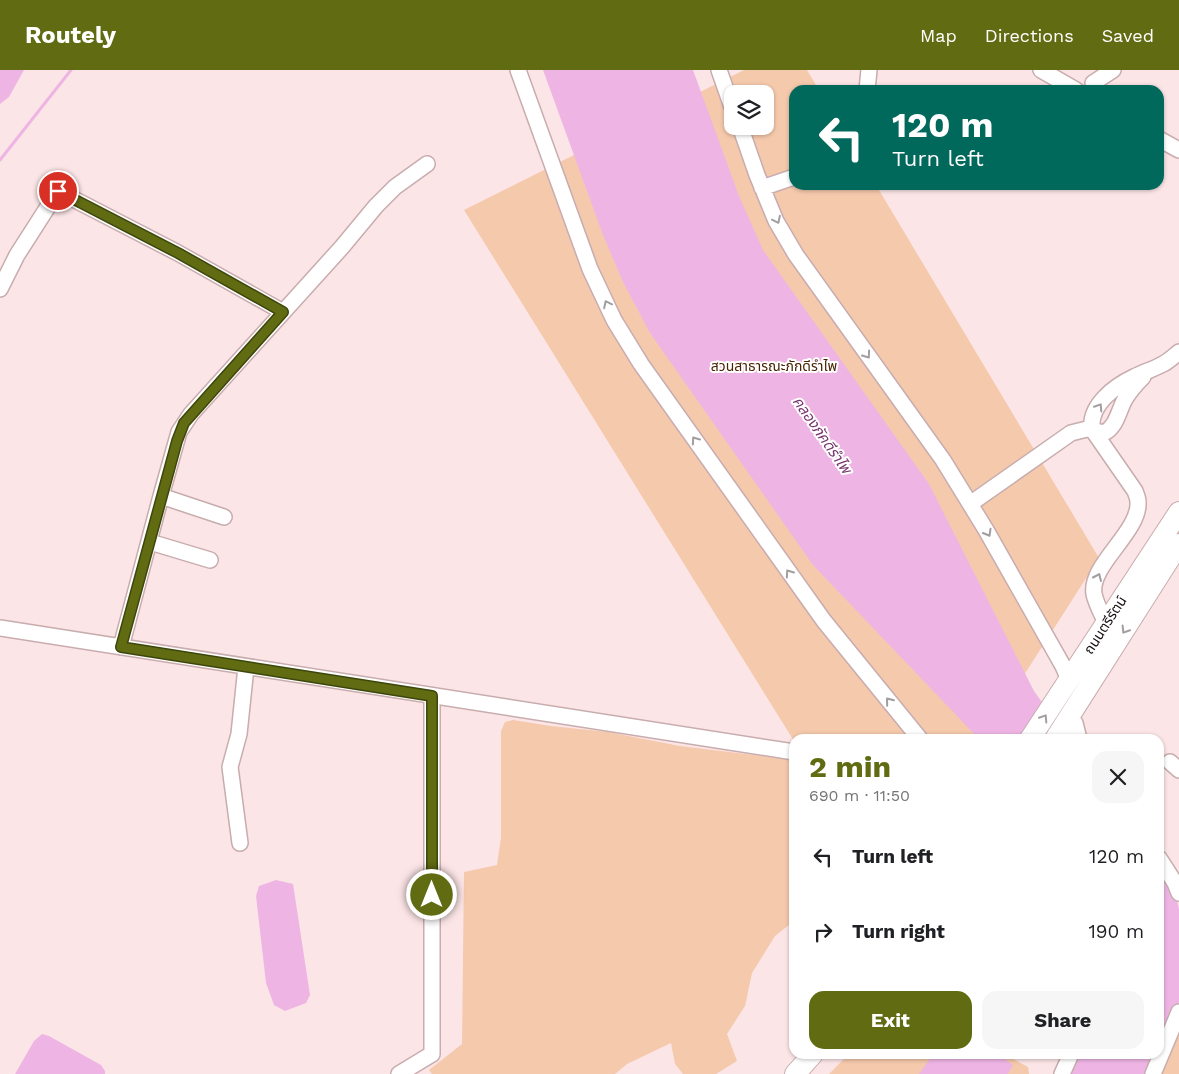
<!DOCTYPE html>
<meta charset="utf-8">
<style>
:root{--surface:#fff;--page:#f6f6f6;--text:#202124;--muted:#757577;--accent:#606b12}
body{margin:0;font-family:"Work Sans","Noto Sans Thai",sans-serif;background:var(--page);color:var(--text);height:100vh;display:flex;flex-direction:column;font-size:19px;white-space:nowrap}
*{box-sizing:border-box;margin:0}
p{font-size:16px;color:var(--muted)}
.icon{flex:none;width:28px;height:28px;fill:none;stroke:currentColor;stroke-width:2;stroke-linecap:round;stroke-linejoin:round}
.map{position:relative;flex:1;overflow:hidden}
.panel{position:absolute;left:789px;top:664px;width:375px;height:325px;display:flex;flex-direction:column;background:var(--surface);border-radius:15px;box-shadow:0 1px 4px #0004}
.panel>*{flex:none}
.hud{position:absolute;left:789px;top:15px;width:375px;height:105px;border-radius:15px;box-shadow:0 1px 4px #0004;background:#00695c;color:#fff;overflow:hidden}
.tools{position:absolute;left:724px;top:15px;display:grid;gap:10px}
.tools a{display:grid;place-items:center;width:50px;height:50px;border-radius:10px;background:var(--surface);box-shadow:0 1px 4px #0004;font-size:25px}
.pin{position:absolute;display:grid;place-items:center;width:42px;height:42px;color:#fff;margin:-21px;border:2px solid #fff;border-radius:50%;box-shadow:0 1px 5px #0007}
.me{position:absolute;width:55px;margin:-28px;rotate:0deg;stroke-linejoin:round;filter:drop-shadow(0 0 4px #0008)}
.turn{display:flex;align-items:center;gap:18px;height:105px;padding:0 20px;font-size:22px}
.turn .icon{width:65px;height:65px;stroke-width:2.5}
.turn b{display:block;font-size:35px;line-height:42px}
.round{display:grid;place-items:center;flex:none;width:52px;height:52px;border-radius:15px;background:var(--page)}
.overview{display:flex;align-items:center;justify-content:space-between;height:85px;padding:0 20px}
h1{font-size:30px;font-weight:700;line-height:38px;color:var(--accent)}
.action{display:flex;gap:10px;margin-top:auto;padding:10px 20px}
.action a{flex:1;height:58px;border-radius:15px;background:var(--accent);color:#fff;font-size:20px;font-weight:700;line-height:58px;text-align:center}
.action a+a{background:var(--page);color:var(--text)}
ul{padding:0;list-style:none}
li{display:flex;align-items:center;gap:15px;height:75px;padding:0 20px}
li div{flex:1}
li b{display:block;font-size:19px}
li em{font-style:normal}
header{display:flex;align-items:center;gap:30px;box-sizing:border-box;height:70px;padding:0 25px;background:var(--accent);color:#fff}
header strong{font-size:24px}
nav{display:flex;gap:28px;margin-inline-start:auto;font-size:18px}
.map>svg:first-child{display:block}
</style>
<header>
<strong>Routely</strong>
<nav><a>Map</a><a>Directions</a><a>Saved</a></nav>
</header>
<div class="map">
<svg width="1179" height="1004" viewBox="0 0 1179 1004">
<rect width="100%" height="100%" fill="#fce5e6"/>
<path fill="#f5c9ac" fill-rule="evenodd" d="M 744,0 L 807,0 L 819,20 L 794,20 L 794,115 L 876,115 L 1099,488 L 983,669 L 794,669 L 794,671 L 464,140 ZM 732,24 L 765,24 L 765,56 L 732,56 Z
M 513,650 L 551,656 L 608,662 L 680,676 L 794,690 L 794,851 L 775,866 L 752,903 L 745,936 L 727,964 L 737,991 L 716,1004 L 683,1004 L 675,994 L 671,973 L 627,994 L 615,1004 L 432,1004 L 429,1000 L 462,974 L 464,802 L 497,795 L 501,768 L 501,661 L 505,652 Z
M 1179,961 L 1179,1004 L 1161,1004 Z
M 849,984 L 1004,984 L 1028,997 L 1029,1004 L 829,1004 Z"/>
<path fill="#eeb5e4" d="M 0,0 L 24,0 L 9,27 L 0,34 Z
M 543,0 L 693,0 L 739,126 L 763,180 L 929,414 L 1034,621 L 1068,669 L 979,669 L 813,495 L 650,263 L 623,212 L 603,165 Z
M 1159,800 L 1176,825 L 1179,839 L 1179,932 L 1159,981 Z
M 276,810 L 293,814 L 310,925 L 306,933 L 285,941 L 274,935 L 266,913 L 256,826 L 259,816 Z
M 42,964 L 49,966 L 101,995 L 105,1001 L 105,1004 L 15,1004 L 34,971 Z
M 933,984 L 998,984 L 1013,995 L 1008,1004 L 919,1004 Z
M 1077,984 L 1158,984 L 1149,1004 L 1068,1004 Z"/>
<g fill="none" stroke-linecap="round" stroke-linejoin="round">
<path stroke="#eeb5e4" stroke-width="3" d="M 0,90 L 71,0"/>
<g stroke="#c8acae" stroke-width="18">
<path id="minor" d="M 518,0 L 590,199 L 614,250 L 641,294 L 824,551 L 920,669
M 719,0 L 732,37
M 1041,0 L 1076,20
M 1093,13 L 1113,0
M 867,20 L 869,0
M 740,56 L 757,105 L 776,151 L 796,185 L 943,390 L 986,460 L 1063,596 L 1069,610
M 1159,69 L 1179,80
M 762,118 L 794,107
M 0,219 L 17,185 L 58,121 L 178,183 L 283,242
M 161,426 L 179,362 L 191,344 L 342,177 L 376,136 L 395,117 L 427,94
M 970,434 L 1071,363 L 1087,359 L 1104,363 C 1117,356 1118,342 1125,329 C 1130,321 1136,314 1143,307
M 150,472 L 210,490
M 1106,553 C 1102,544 1096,534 1094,524 C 1089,495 1140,462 1138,432 C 1138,428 1136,424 1135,421 L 1092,359 C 1089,335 1115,316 1134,307 C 1144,302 1154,299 1163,294 C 1169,291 1174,286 1179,282
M 0,558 L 794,682
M 121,577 L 161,426 L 224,447
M 1069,647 L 1075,653 L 1079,669
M 1170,692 L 1179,700
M 240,773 L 230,697 L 239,664 L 246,597
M 1159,788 L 1175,813 L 1179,823
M 399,1004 L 432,984 L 432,626
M 1062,1004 L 1071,984
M 1153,1004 L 1179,942"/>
</g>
<g stroke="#c8acae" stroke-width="22">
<path id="major" d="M 1030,669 L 1179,442
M 1055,669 L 1179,474
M 795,1004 L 813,984"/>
</g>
<use href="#minor" stroke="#fff" stroke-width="15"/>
<use href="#major" stroke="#fff" stroke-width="20"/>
</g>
<defs><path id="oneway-chevron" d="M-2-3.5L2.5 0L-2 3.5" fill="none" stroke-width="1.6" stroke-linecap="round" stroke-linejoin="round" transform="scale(1.25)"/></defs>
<g stroke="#a29e9f">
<use href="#oneway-chevron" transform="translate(777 150) rotate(64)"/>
<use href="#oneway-chevron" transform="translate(607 234) rotate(-116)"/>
<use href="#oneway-chevron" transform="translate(867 285) rotate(54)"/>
<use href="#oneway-chevron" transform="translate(1099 337) rotate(-57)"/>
<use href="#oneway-chevron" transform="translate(695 370) rotate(-125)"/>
<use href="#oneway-chevron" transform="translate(988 463) rotate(60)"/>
<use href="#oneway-chevron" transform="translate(789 503) rotate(-125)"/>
<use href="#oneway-chevron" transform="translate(1098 507) rotate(-66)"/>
<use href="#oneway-chevron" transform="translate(1125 560) rotate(122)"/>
<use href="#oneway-chevron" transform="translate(889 631) rotate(-129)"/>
<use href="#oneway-chevron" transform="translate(1044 648) rotate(-57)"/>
</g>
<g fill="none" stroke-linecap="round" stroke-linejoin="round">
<g stroke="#3e460c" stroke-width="12">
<path id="route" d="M 58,121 L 178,183 L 283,242 L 184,353 L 177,371 L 121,577 L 432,626 L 432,825"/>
</g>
<use href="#route" stroke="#606b12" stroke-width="9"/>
</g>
<g text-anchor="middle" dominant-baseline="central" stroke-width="4" stroke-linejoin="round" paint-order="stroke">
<g font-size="14" fill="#482202" stroke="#fff">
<text x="774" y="296">สวนสาธารณะภักดีรำไพ</text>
</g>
<g font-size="14" fill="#160d0e" stroke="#fff">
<text transform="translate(1105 555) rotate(-57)">ถนนตรีรัตน์</text>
</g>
<g font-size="15" font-style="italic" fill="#783670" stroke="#fff">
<text transform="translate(822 365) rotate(55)">คลองภัคดีรำไพ</text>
</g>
</g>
</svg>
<div class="tools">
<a><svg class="icon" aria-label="layers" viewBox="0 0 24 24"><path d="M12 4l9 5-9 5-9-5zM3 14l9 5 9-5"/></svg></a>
</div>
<div class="pin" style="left:58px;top:121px;background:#d93025"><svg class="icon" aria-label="arrive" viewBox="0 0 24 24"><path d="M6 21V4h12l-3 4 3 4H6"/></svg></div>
<svg class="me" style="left:432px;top:825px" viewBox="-20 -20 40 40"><circle r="17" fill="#606b12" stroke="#fff" stroke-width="3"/><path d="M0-11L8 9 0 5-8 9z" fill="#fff"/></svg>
<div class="hud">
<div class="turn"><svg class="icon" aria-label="left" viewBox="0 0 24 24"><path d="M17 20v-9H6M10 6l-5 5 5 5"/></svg><div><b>120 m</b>Turn left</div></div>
</div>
<section class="panel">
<div class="overview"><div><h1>2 min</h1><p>690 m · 11:50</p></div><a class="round"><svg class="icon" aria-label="close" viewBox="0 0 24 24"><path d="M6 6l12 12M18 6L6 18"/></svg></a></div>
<ul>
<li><svg class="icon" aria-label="left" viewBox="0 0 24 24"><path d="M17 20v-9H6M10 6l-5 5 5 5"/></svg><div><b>Turn left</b></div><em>120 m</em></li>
<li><svg class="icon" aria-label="right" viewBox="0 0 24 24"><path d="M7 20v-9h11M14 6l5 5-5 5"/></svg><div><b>Turn right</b></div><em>190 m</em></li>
</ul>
<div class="action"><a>Exit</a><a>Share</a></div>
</section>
</div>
